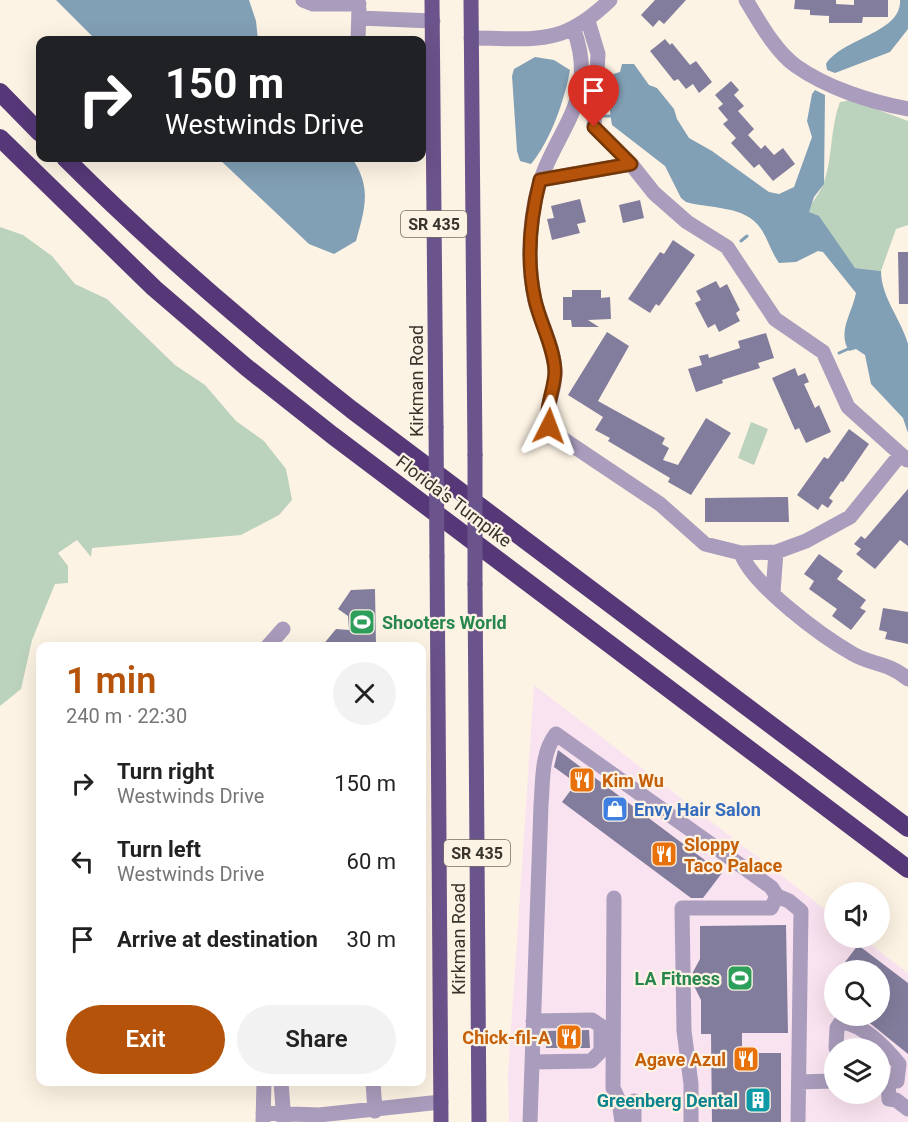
<!DOCTYPE html>
<meta charset="utf-8">
<style>
:root{--surface:#fff;--page:#f2f2f2;--text:#222;--muted:#767676;--accent:#b45309}
body{margin:0;font-family:Roboto,sans-serif;background:var(--page);color:var(--text);height:100vh;display:flex;flex-direction:column;font-size:22px;white-space:nowrap}
*{box-sizing:border-box;margin:0}
p{font-size:20px;color:var(--muted)}
.icon{flex:none;width:33px;height:33px;fill:none;stroke:currentColor;stroke-width:2;stroke-linecap:round;stroke-linejoin:round}
.map{position:relative;flex:1;overflow:hidden}
.side{position:absolute;left:36px;top:642px;width:390px;height:444px;display:flex;flex-direction:column;background:var(--surface);border-radius:12px;box-shadow:0 6px 24px #0002}
.side>*{flex:none}
.top-card{position:absolute;left:36px;top:36px;width:390px;height:126px;border-radius:12px;box-shadow:0 6px 24px #0002;background:#202124;color:#fff;overflow:hidden}
.controls{position:absolute;left:824px;top:882px;display:grid;gap:12px}
.controls a{display:grid;place-items:center;width:66px;height:66px;border-radius:50%;background:var(--surface);box-shadow:0 6px 24px #0002;font-size:30px}
.pin{position:absolute;display:grid;place-items:center;width:51px;height:51px;color:#fff;margin:-62px -26px;border-radius:50% 50% 50% 0;rotate:-45deg;box-shadow:0 0 6px #0007}
.pin .icon{rotate:45deg}
.me{position:absolute;width:66px;margin:-33px;rotate:3deg;stroke-linejoin:round;filter:drop-shadow(0 0 4px #0008)}
.turn{display:flex;align-items:center;gap:21px;height:126px;padding:0 30px;font-size:27px}
.turn .icon{width:78px;height:78px;stroke-width:2.5}
.turn b{display:block;font-size:42px;line-height:51px}
.round{display:grid;place-items:center;flex:none;width:63px;height:63px;border-radius:32px;background:var(--page)}
.overview{display:flex;align-items:center;justify-content:space-between;height:102px;padding:0 30px}
h1{font-size:36px;font-weight:600;line-height:45px;color:var(--accent)}
.action{display:flex;gap:12px;margin-top:auto;padding:12px 30px}
.action a{flex:1;height:69px;border-radius:36px;background:var(--accent);color:#fff;font-size:24px;font-weight:600;line-height:69px;text-align:center}
.action a+a{background:var(--page);color:var(--text)}
ul{padding:0;list-style:none}
li{display:flex;align-items:center;gap:18px;height:78px;padding:0 30px}
li div{flex:1}
li b{display:block;font-size:22px}
li em{font-style:normal}
.map>svg:first-child{display:block}
</style>
<div class="map">
<svg width="908" height="1122" viewBox="0 0 908 1122">
<rect width="100%" height="100%" fill="#fdf3e4"/>
<path fill="#fae3f0" fill-rule="evenodd" d="M 534,685 L 834,916 L 834,938 L 862,938 L 908,973 L 908,1122 L 509,1122 L 508,1074 ZM 834,970 L 879,970 L 879,1016 L 834,1016 ZM 834,1048 L 879,1048 L 879,1094 L 834,1094 Z"/>
<path fill="#bbd2bc" d="M 852,100 L 908,121 L 908,225 L 896,229 L 881,271 L 855,268 L 808,212 C 812,201 821,192 824,182 C 833,156 830,128 840,102 Z
M 0,227 L 23,235 L 52,256 L 75,284 L 107,299 L 175,365 L 205,385 L 236,421 L 264,441 L 286,469 L 292,500 L 279,515 L 241,535 L 92,548 L 91,557 L 77,540 L 58,553 L 68,566 L 68,583 L 55,584 L 32,640 L 21,689 L 0,706 Z
M 751,422 L 768,429 L 754,465 L 738,458 Z"/>
<path fill="#819fb5" d="M 56,0 L 249,0 L 256,21 L 258,40 L 96,40 Z
M 900,0 L 908,0 L 908,29 L 890,52 L 835,73 L 827,70 L 826,64 C 843,38 902,33 900,0 Z
M 535,57 L 554,60 L 570,70 C 565,99 550,142 531,164 L 520,161 L 517,151 L 512,76 L 514,69 Z
M 622,64 L 634,64 L 649,85 L 657,88 L 674,109 L 677,119 L 689,138 L 712,151 L 769,192 L 779,194 L 794,187 L 812,137 L 807,121 L 812,94 L 815,90 L 825,95 L 824,184 L 814,197 L 809,212 L 819,216 L 855,268 L 881,271 C 881,297 901,319 908,344 C 908,363 908,411 908,433 L 903,418 L 871,384 L 865,355 L 856,349 L 849,351 C 837,331 852,314 856,293 L 823,252 L 818,251 L 796,262 L 779,263 C 771,252 768,239 761,229 C 746,205 710,209 686,202 L 681,198 L 665,166 L 612,125 C 610,112 607,99 616,88 L 613,74 L 620,72 Z
M 218,158 L 352,158 C 372,188 365,208 356,241 L 334,254 L 309,244 Z"/>
<g fill="none" stroke-linecap="round" stroke-linejoin="round">
<path stroke="#819fb5" stroke-width="3" d="M 601,116 L 610,116
M 741,241 L 747,236
M 839,353 L 848,349"/>
</g>
<path fill="#827d9c" d="M 655,0 L 686,0 L 664,24 L 659,20 L 653,27 L 641,15 Z
M 795,0 L 836,0 L 836,4 L 854,5 L 854,0 L 888,0 L 888,17 L 863,17 L 862,23 L 829,23 L 829,16 L 810,15 L 810,10 L 794,9 Z
M 665,39 L 670,45 L 672,43 L 690,65 L 696,61 L 712,82 L 699,93 L 693,84 L 686,89 L 678,79 L 674,81 L 650,51 Z
M 731,81 L 739,90 L 734,95 L 744,106 L 738,111 L 754,129 L 748,135 L 761,149 L 765,145 L 774,155 L 783,148 L 795,164 L 773,181 L 759,164 L 754,168 L 731,143 L 736,138 L 723,124 L 728,120 L 718,108 L 723,104 L 715,95 Z
M 580,199 L 586,222 L 577,224 L 580,233 L 552,240 L 547,219 L 554,218 L 551,206 Z
M 640,200 L 644,218 L 623,223 L 619,205 Z
M 673,240 L 695,255 L 659,306 L 656,304 L 650,313 L 628,299 L 660,252 L 664,254 Z
M 898,252 L 908,252 L 908,304 L 899,304 Z
M 716,281 L 720,288 L 727,284 L 740,310 L 736,313 L 740,321 L 719,332 L 715,324 L 708,328 L 695,303 L 701,300 L 696,291 Z
M 572,290 L 601,290 L 601,298 L 610,297 L 611,319 L 588,320 L 599,327 L 572,327 L 571,320 L 563,320 L 563,297 L 572,297 Z
M 607,332 L 629,346 L 598,401 L 665,438 L 662,444 L 669,448 L 663,460 L 678,465 L 706,418 L 731,433 L 691,495 L 668,482 L 670,478 L 608,441 L 610,438 L 595,430 L 603,417 L 568,395 Z
M 766,333 L 774,358 L 758,363 L 760,368 L 722,380 L 723,383 L 696,392 L 688,369 L 702,365 L 699,356 L 708,354 L 709,358 L 740,348 L 738,341 Z
M 795,368 L 798,376 L 805,373 L 809,382 L 804,384 L 815,408 L 819,405 L 831,432 L 806,443 L 799,428 L 795,430 L 772,378 Z
M 849,429 L 869,444 L 843,482 L 841,481 L 829,498 L 833,501 L 828,508 L 822,504 L 818,510 L 797,495 L 824,457 L 828,459 Z
M 908,489 L 908,546 L 900,540 L 875,569 L 856,554 L 861,549 L 854,544 L 861,536 L 865,539 Z
M 788,497 L 789,522 L 705,522 L 705,498 Z
M 819,554 L 843,571 L 837,579 L 866,600 L 860,608 L 866,611 L 851,630 L 832,616 L 837,609 L 809,589 L 814,581 L 804,574 Z
M 375,589 L 376,646 L 322,646 L 336,629 L 349,630 L 348,616 L 338,609 L 351,590 Z
M 883,608 L 908,612 L 908,644 L 885,639 L 887,632 L 879,630 Z
M 558,750 L 722,873 L 703,898 L 691,898 L 562,802 L 576,783 L 554,767 Z
M 786,925 L 788,1033 L 742,1033 L 742,1053 L 781,1053 L 781,1122 L 712,1122 L 711,1034 L 701,1034 L 701,1000 L 693,984 L 693,972 L 700,959 L 700,926 Z
M 858,945 L 908,983 L 908,1054 L 871,1024 L 855,1016 L 879,1016 L 879,970 L 839,970 Z
M 589,1030 L 590,1048 L 546,1048 L 546,1031 Z"/>
<g fill="none" stroke-linecap="round" stroke-linejoin="round">
<path stroke="#a99cbc" stroke-width="15" d="M 303,0 L 313,4 L 359,4
M 746,0 C 759,21 775,51 796,66 C 827,88 871,102 908,109
M 359,18 L 433,21
M 588,21 L 598,54 L 594,127
M 574,30 C 601,105 548,134 535,201 C 529,233 528,269 535,301 C 541,323 554,347 555,371 C 556,397 538,412 557,435 L 660,504 L 705,544 L 741,553 L 776,552 L 806,541 L 850,517 L 900,455
M 471,38 C 536,38 560,48 610,0
M 358,40 L 359,9
M 594,127 L 631,164 L 654,193 L 687,222 L 727,247 L 775,319 L 823,352 L 848,407 L 907,460
M 540,180 L 631,164
M 741,553 C 752,585 823,637 853,654 C 872,665 888,662 908,679
M 773,592 L 776,552
M 268,646 L 283,629
M 777,896 L 789,901 L 801,911 L 798,1122
M 614,898 L 613,1088 L 619,1101 L 622,1122
M 836,1048 L 837,1028 L 841,1022 C 863,1024 886,1048 899,1064 L 897,1081
M 532,1062 L 591,1061 L 601,1051 L 601,1026 L 592,1020 L 533,1021
M 888,1081 L 889,1099 L 896,1100 L 908,1109
M 281,1082 L 284,1122
M 373,1082 L 375,1111
M 799,1082 L 834,1081
M 634,1101 L 634,1122
M 263,1113 L 319,1115 L 441,1102
M 263,1122 L 264,1082
M 530,1122 L 541,805 C 543,782 541,753 556,734 L 771,887 L 777,896 L 771,908 L 682,908 L 684,1031 L 691,1084 L 691,1122"/>
<path stroke="#6b538b" stroke-width="15" d="M 432,0 L 436,427
M 471,0 L 475,455
M 437,556 L 441,1122
M 475,584 L 479,1122"/>
<path stroke="#563878" stroke-width="18" d="M 0,92 L 40,133
M 0,138 L 154,288 L 246,367 L 332,435 L 908,869
M 65,158 C 155,248 252,331 352,410 L 908,828"/>
<path stroke="#6b538b" stroke-width="15" d="M 436,427 L 437,556
M 475,455 L 475,584"/>
</g>
<g fill="none" stroke-linecap="round" stroke-linejoin="round">
<g stroke="#753606" stroke-width="15">
<path id="route" d="M 549,426 C 544,407 555,390 555,371 C 554,347 540,323 535,300 C 526,260 530,219 540,180 L 631,164 L 594,127"/>
</g>
<use href="#route" stroke="#b45309" stroke-width="10"/>
</g>
<defs>
<g id="stadium-square" transform="scale(1.35)"><rect x="-9" y="-9" width="18" height="18" rx="4" fill="#2e9e5b" stroke="#fdf3e4"/><path d="M0-5a6.5 5 0 1 0 0 10a6.5 5 0 1 0 0-10ZM-3.5-1.8h7v3.6h-7Z" fill="#fff"/></g>
<g id="restaurant-square" transform="scale(1.35)"><rect x="-9" y="-9" width="18" height="18" rx="4" fill="#e8710a" stroke="#fdf3e4"/><path d="M-5-6h1v4h1v-4h1v4h1v-4h1v5L-1.5 .5V6h-2V.5L-5-1ZM5-6V6H3V1.5H1.5Q1.5-4 5-6Z" fill="#fff"/></g>
<g id="shop-square" transform="scale(1.35)"><rect x="-9" y="-9" width="18" height="18" rx="4" fill="#3f7fe0" stroke="#fdf3e4"/><path d="M-5-2.5h2.3a2.7 3.5 0 0 1 5.4 0H5L5.5 6h-11ZM-1.5-2.5h3a1.5 2.3 0 0 0-3 0Z" fill="#fff"/></g>
<g id="building-square" transform="scale(1.35)"><rect x="-9" y="-9" width="18" height="18" rx="4" fill="#0f9aa8" stroke="#fdf3e4"/><path d="M-4-6H4V6H1V3H-1V6H-4ZM-2.5-4.3h1.7v1.8h-1.7ZM.8-4.3h1.7v1.8H.8ZM-2.5-1h1.7V.8h-1.7ZM.8-1h1.7V.8H.8Z" fill="#fff"/></g>
</defs>
<g fill-rule="evenodd">
<use href="#stadium-square" x="362" y="622"/>
<use href="#restaurant-square" x="582" y="780"/>
<use href="#shop-square" x="615" y="809"/>
<use href="#restaurant-square" x="664" y="854"/>
<use href="#stadium-square" x="740" y="978"/>
<use href="#restaurant-square" x="569" y="1037"/>
<use href="#restaurant-square" x="746" y="1059"/>
<use href="#building-square" x="758" y="1100"/>
</g>
<g text-anchor="middle" dominant-baseline="central" stroke-width="4.5" stroke-linejoin="round" paint-order="stroke">
<g fill="#fdf3e4" stroke="#736d62" stroke-width="1.5">
<rect x="401" y="211" width="66" height="26" rx="4.5"/>
<rect x="444" y="840" width="66" height="26" rx="4.5"/>
</g>
<g font-size="16" font-weight="bold" fill="#38332b">
<text x="434" y="224">SR 435</text>
<text x="477" y="853">SR 435</text>
</g>
<g font-size="18" fill="#38332b" stroke="#fdf3e4">
<text transform="translate(416 381) rotate(-90)">Kirkman Road</text>
<text transform="translate(454 501) rotate(37)">Florida's Turnpike</text>
<text transform="translate(458 939) rotate(-90)">Kirkman Road</text>
</g>
<g font-size="18" font-weight="bold" fill="#27864d" stroke="#fdf3e4" text-anchor="start">
<text x="382" y="622">Shooters World</text>
<text x="720" y="978" text-anchor="end">LA Fitness</text>
</g>
<g font-size="18" font-weight="bold" fill="#c56008" stroke="#fdf3e4" text-anchor="start">
<text x="602" y="780">Kim Wu</text>
<text x="684" y="844">Sloppy<tspan x="684" dy="21">Taco Palace</tspan></text>
<text x="550" y="1037" text-anchor="end">Chick-fil-A</text>
<text x="726" y="1059" text-anchor="end">Agave Azul</text>
</g>
<g font-size="18" font-weight="bold" fill="#366cbe" stroke="#fdf3e4" text-anchor="start">
<text x="634" y="809">Envy Hair Salon</text>
</g>
<g font-size="18" font-weight="bold" fill="#0d838f" stroke="#fdf3e4" text-anchor="end">
<text x="738" y="1100">Greenberg Dental</text>
</g>
</g>
</svg>
<div class="controls">
<a><svg class="icon" aria-label="sound" viewBox="0 0 24 24"><path d="M4 9h4l5-4v14l-5-4H4zM17 9q2 3 0 6"/></svg></a>
<a><svg class="icon" aria-label="search" viewBox="0 0 24 24"><circle cx="10" cy="10" r="6"/><path d="M15 15l6 6"/></svg></a>
<a><svg class="icon" aria-label="layers" viewBox="0 0 24 24"><path d="M12 4l9 5-9 5-9-5zM3 14l9 5 9-5"/></svg></a>
</div>
<div class="pin" style="left:594px;top:127px;background:#d93025"><svg class="icon" aria-label="arrive" viewBox="0 0 24 24"><path d="M6 21V4h12l-3 4 3 4H6"/></svg></div>
<svg class="me" style="left:549px;top:426px" viewBox="-20 -20 40 40"><path d="M0-17L14 15 0 8-14 15z" fill="#b45309" stroke="#fff" stroke-width="4"/></svg>
<div class="top-card">
<div class="turn"><svg class="icon" aria-label="right" viewBox="0 0 24 24"><path d="M7 20v-9h11M14 6l5 5-5 5"/></svg><div><b>150 m</b>Westwinds Drive</div></div>
</div>
<section class="side">
<div class="overview"><div><h1>1 min</h1><p>240 m · 22:30</p></div><a class="round"><svg class="icon" aria-label="close" viewBox="0 0 24 24"><path d="M6 6l12 12M18 6L6 18"/></svg></a></div>
<ul>
<li><svg class="icon" aria-label="right" viewBox="0 0 24 24"><path d="M7 20v-9h11M14 6l5 5-5 5"/></svg><div><b>Turn right</b><p>Westwinds Drive</p></div><em>150 m</em></li>
<li><svg class="icon" aria-label="left" viewBox="0 0 24 24"><path d="M17 20v-9H6M10 6l-5 5 5 5"/></svg><div><b>Turn left</b><p>Westwinds Drive</p></div><em>60 m</em></li>
<li><svg class="icon" aria-label="arrive" viewBox="0 0 24 24"><path d="M6 21V4h12l-3 4 3 4H6"/></svg><div><b>Arrive at destination</b></div><em>30 m</em></li>
</ul>
<div class="action"><a>Exit</a><a>Share</a></div>
</section>
</div>
